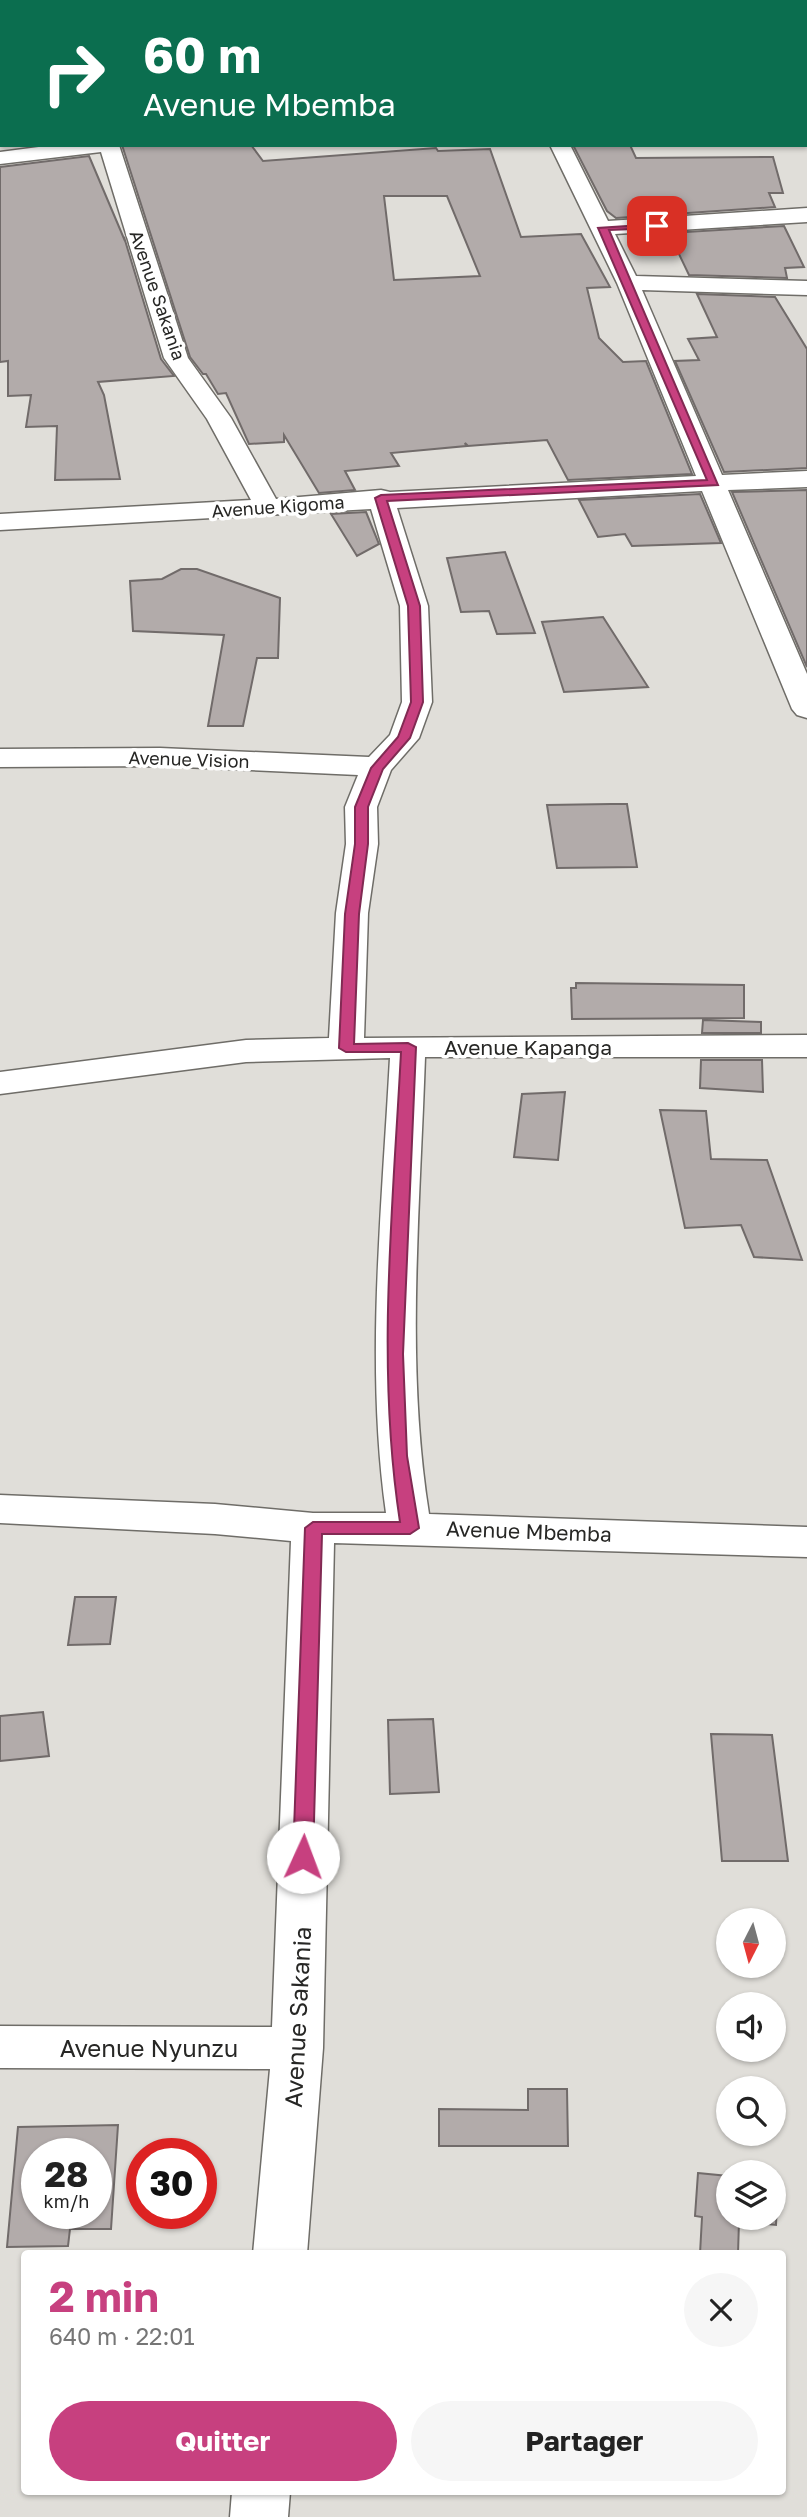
<!DOCTYPE html>
<html lang="fr">
<meta charset="utf-8">
<style>
:root{--surface:#fff;--page:#f6f6f6;--text:#222;--muted:#767676;--accent:#c7407f}
body{margin:0;font-family:"Golos Text",sans-serif;background:var(--page);color:var(--text);height:100vh;display:flex;flex-direction:column;font-size:26px;white-space:nowrap}
*{box-sizing:border-box;margin:0}
p{font-size:23px;color:var(--muted)}
.icon{flex:none;width:38px;height:38px;fill:none;stroke:currentColor;stroke-width:2;stroke-linecap:round;stroke-linejoin:round}
.map{position:relative;flex:1;overflow:hidden}
.side{position:absolute;left:21px;top:2250px;width:765px;height:245px;display:flex;flex-direction:column;background:var(--surface);border-radius:7px;box-shadow:0 2px 5px #0004}
.side>*{flex:none}
.top-card{position:absolute;left:0px;top:0px;width:808px;height:147px;box-shadow:0 2px 5px #0004;background:#0b6e4f;color:#fff;overflow:hidden}
.needle{width:46px;rotate:186deg}
.buttons{position:absolute;left:716px;top:1908px;display:grid;gap:14px}
.buttons a{display:grid;place-items:center;width:70px;height:70px;border-radius:50%;background:var(--surface);box-shadow:0 2px 5px #0004;font-size:35px}
.speed{position:absolute;left:21px;top:2138px;display:flex;gap:14px;font-size:35px;font-weight:700;text-align:center}
.speed>*{display:grid;place-content:center;width:91px;height:91px;border-radius:50%;background:var(--surface);box-shadow:0 2px 5px #0004;line-height:1}
.speed small{font-size:18px;font-weight:400}
.speed .limit{border:10px solid #d22;background:#fff;color:#111}
.pin{position:absolute;display:grid;place-items:center;width:60px;height:60px;color:#fff;margin:-30px;border-radius:14px;box-shadow:0 4px 10px #0006}
.me{position:absolute;width:77px;margin:-38px;rotate:2deg;stroke-linejoin:round;filter:drop-shadow(0 0 5px #0008)}
.turn{display:flex;align-items:center;gap:24px;height:147px;padding:0 28px;font-size:32px}
.turn .icon{width:91px;height:91px;stroke-width:2.5}
.turn b{display:block;font-size:49px;line-height:60px}
.round{display:grid;place-items:center;flex:none;width:74px;height:74px;border-radius:37px;background:var(--page)}
.headline{display:flex;align-items:center;justify-content:space-between;height:119px;padding:0 28px}
h1{font-size:42px;font-weight:700;line-height:52px;color:var(--accent)}
.action{display:flex;gap:14px;margin-top:auto;padding:14px 28px}
.action a{flex:1;height:80px;border-radius:42px;background:var(--accent);color:#fff;font-size:28px;font-weight:700;line-height:80px;text-align:center}
.action a+a{background:var(--page);color:var(--text)}
.map>svg:first-child{display:block}
</style>
<div class="map">
<svg width="807" height="2517" viewBox="0 0 807 2517">
<rect width="100%" height="100%" fill="#e0ded9"/>
<path fill="#b2abaa" stroke="#716b6a" stroke-width="2" fill-rule="evenodd" d="M 122,145 L 251,145 L 263,161 L 436,148 L 438,151 L 490,149 L 521,237 L 581,234 L 610,287 L 587,288 L 599,338 L 623,362 L 646,361 L 692,474 L 568,480 L 547,440 L 468,446 L 465,443 L 466,446 L 391,453 L 399,466 L 345,471 L 355,490 L 319,493 L 284,435 L 284,442 L 249,444 L 226,393 L 218,394 L 206,374 L 203,374 L 190,357 ZM 384,196 L 447,196 L 480,276 L 394,280 Z
M 573,145 L 630,145 L 636,158 L 773,157 L 783,193 L 769,193 L 775,207 L 616,218 L 607,211 Z
M 89,156 L 125,241 L 124,237 L 161,359 L 174,376 L 98,382 L 104,395 L 120,479 L 55,480 L 57,426 L 26,427 L 31,395 L 8,396 L 8,361 L 0,362 L 0,167 Z
M 784,226 L 804,267 L 785,268 L 787,278 L 689,275 L 678,252 L 659,253 L 637,235 Z
M 697,294 L 775,297 L 807,349 L 807,468 L 724,472 L 675,361 L 699,360 L 688,339 L 717,337 Z
M 807,490 L 807,667 L 732,492 Z
M 700,494 L 721,543 L 632,546 L 625,534 L 598,537 L 579,500 Z
M 366,512 L 379,544 L 357,556 L 331,514 Z
M 505,552 L 535,633 L 497,634 L 489,611 L 461,612 L 447,558 Z
M 181,569 L 197,569 L 280,598 L 278,658 L 257,658 L 243,726 L 208,726 L 224,635 L 133,631 L 130,581 L 162,579 Z
M 603,617 L 648,687 L 564,692 L 542,622 Z
M 611,804 L 627,804 L 637,867 L 557,868 L 547,805 Z
M 576,983 L 744,985 L 744,1018 L 572,1019 L 571,988 L 576,988 Z
M 703,1020 L 761,1022 L 761,1033 L 702,1033 Z
M 701,1060 L 762,1060 L 763,1092 L 700,1088 Z
M 565,1092 L 558,1160 L 514,1157 L 522,1094 Z
M 660,1110 L 706,1111 L 711,1159 L 767,1160 L 802,1260 L 754,1257 L 741,1225 L 685,1228 Z
M 75,1597 L 116,1597 L 110,1644 L 68,1645 Z
M 43,1712 L 49,1756 L 0,1761 L 0,1716 Z
M 433,1719 L 439,1792 L 390,1794 L 388,1720 Z
M 711,1734 L 772,1735 L 788,1861 L 722,1861 Z
M 528,2089 L 567,2089 L 568,2146 L 439,2146 L 439,2109 L 528,2110 Z
M 118,2125 L 111,2229 L 70,2229 L 68,2246 L 7,2247 L 18,2127 ZM 37,2154 L 96,2154 L 96,2214 L 37,2214 Z
M 698,2173 L 728,2176 L 728,2217 L 774,2217 L 774,2181 L 778,2182 L 776,2225 L 739,2221 L 738,2254 L 700,2254 L 702,2217 L 695,2216 Z"/>
<g fill="none" stroke-linecap="round" stroke-linejoin="round">
<g stroke="#6f6d68" stroke-width="3">
<path id="minor" d="M 40,0 L 58,0 L 59,2 L 41,2 Z
M 323,0 L 350,0 L 322,2 Z
M 482,0 L 500,0 L 500,2 L 482,2 Z
M 685,0 L 705,0 L 706,2 L 686,2 Z
M 0,34 L 2,34 L 2,46 L 0,46 Z
M 54,145 L 119,145 L 188,358 L 231,418 L 276,499 L 381,490 L 390,492 L 696,476 L 617,283 L 550,145 L 570,145 L 608,221 L 807,208 L 807,222 L 615,234 L 636,276 L 807,281 L 807,295 L 642,290 L 722,475 L 807,471 L 807,487 L 728,490 L 807,674 L 807,718 L 797,715 L 792,709 L 702,491 L 397,508 L 428,606 L 432,702 L 419,738 L 391,770 L 377,807 L 378,844 L 368,913 L 364,1038 L 807,1035 L 807,1057 L 425,1057 C 420,1209 405,1363 429,1514 L 807,1527 L 807,1557 L 334,1543 L 323,2048 L 307,2254 L 253,2254 L 270,2069 L 0,2068 L 0,2026 L 272,2027 L 291,1541 L 215,1534 L 0,1523 L 0,1495 L 215,1504 L 313,1513 L 386,1513 C 365,1363 382,1209 390,1058 L 246,1062 L 0,1094 L 0,1072 L 246,1040 L 329,1038 L 336,913 L 346,844 L 345,807 L 358,775 L 160,766 L 0,767 L 0,749 L 160,748 L 369,757 L 390,735 L 402,702 L 400,606 L 371,509 L 0,530 L 0,514 L 251,500 L 207,419 L 164,358 L 101,152 L 0,164 L 0,152 Z
M 232,2492 L 290,2492 L 288,2517 L 230,2517 Z"/>
</g>
<path stroke="#979692" stroke-width="2.5" stroke-dasharray="2 2.5" stroke-linecap="butt" d="M 125,2 L 128,0"/>
<use href="#minor" fill="#fff" fill-rule="evenodd"/>
</g>
<path fill="#c7407f" stroke="#812a53" stroke-width="2" d="M 660,224 L 657,228 L 609,230 L 718,485 L 387,501 L 420,606 L 423,702 L 410,738 L 383,769 L 368,807 L 368,844 L 359,914 L 354,1044 L 408,1043 L 416,1047 L 403,1354 L 407,1456 L 419,1528 L 410,1534 L 322,1534 L 313,1857 L 310,1862 L 296,1862 L 293,1857 L 305,1528 L 313,1522 L 400,1522 C 376,1366 393,1208 401,1052 L 346,1052 L 339,1048 L 345,914 L 355,844 L 355,807 L 371,768 L 398,737 L 411,702 L 408,606 L 375,498 L 381,495 L 707,480 L 598,228 Z"/>
<g text-anchor="middle" dominant-baseline="central" stroke-width="7" stroke-linejoin="round" paint-order="stroke">
<g font-size="18" fill="#272725" stroke="#fff">
<text transform="translate(158 295) rotate(71)">Avenue Sakania</text>
<text transform="translate(278 506) rotate(-4)">Avenue Kigoma</text>
<text transform="translate(189 759) rotate(2)">Avenue Vision</text>
</g>
<g font-size="21" fill="#272725" stroke="#fff">
<text x="528" y="1047">Avenue Kapanga</text>
<text transform="translate(529 1531) rotate(2)">Avenue Mbemba</text>
</g>
<g font-size="24" fill="#272725" stroke="#fff">
<text transform="translate(297 2017) rotate(-87)">Avenue Sakania</text>
<text x="149" y="2047">Avenue Nyunzu</text>
</g>
</g>
</svg>
<div class="buttons">
<a><svg class="needle" viewBox="-14 -14 28 28"><path d="M0-13l5 13h-10z" fill="#e53935"/><path d="M0 13l5-13h-10z" fill="#767676"/></svg></a>
<a><svg class="icon" aria-label="sound" viewBox="0 0 24 24"><path d="M4 9h4l5-4v14l-5-4H4zM17 9q2 3 0 6"/></svg></a>
<a><svg class="icon" aria-label="search" viewBox="0 0 24 24"><circle cx="10" cy="10" r="6"/><path d="M15 15l6 6"/></svg></a>
<a><svg class="icon" aria-label="layers" viewBox="0 0 24 24"><path d="M12 4l9 5-9 5-9-5zM3 14l9 5 9-5"/></svg></a>
</div>
<div class="speed"><div>28<small>km/h</small></div><div class="limit">30</div></div>
<div class="pin" style="left:657px;top:226px;background:#d93025"><svg class="icon" aria-label="arrive" viewBox="0 0 24 24"><path d="M6 21V4h12l-3 4 3 4H6"/></svg></div>
<svg class="me" style="left:303px;top:1857px" viewBox="-20 -20 40 40"><circle r="19" fill="#fff"/><path d="M0-13L10 11 0 6-10 11z" fill="#c7407f"/></svg>
<div class="top-card">
<div class="turn"><svg class="icon" aria-label="right" viewBox="0 0 24 24"><path d="M7 20v-9h11M14 6l5 5-5 5"/></svg><div><b>60 m</b>Avenue Mbemba</div></div>
</div>
<section class="side">
<div class="headline"><div><h1>2 min</h1><p>640 m · 22:01</p></div><a class="round"><svg class="icon" aria-label="close" viewBox="0 0 24 24"><path d="M6 6l12 12M18 6L6 18"/></svg></a></div>
<div class="action"><a>Quitter</a><a>Partager</a></div>
</section>
</div>
